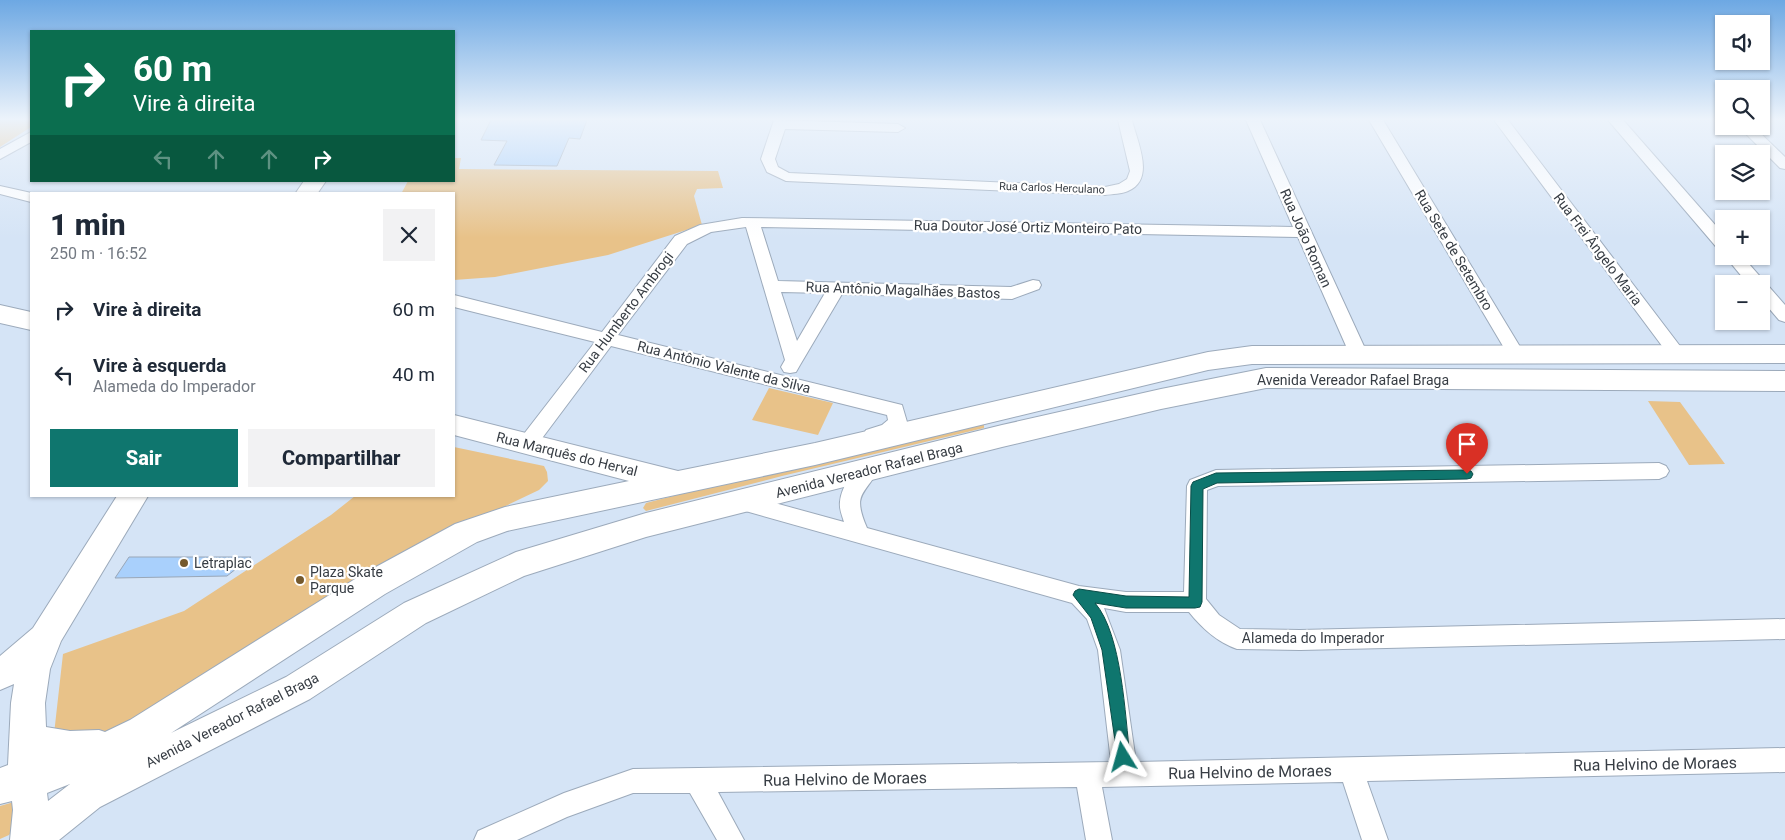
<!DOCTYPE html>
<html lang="pt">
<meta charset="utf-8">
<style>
:root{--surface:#fff;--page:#f2f2f3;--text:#1f2937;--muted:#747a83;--accent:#0f766e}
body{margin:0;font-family:Roboto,sans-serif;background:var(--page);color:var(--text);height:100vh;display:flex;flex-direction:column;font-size:19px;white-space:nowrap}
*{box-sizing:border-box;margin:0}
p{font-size:16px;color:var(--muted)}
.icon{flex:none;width:28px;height:28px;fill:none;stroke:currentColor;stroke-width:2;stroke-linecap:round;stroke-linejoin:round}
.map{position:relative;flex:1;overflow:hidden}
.side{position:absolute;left:30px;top:192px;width:425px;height:305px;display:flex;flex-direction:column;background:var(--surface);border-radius:0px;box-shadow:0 1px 4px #0004}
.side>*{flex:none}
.banner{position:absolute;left:30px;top:30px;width:425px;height:152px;border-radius:0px;box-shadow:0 1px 4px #0004;background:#0b6e4f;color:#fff;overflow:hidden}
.fabs{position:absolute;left:1715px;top:15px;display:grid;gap:10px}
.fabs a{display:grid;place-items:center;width:55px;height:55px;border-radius:0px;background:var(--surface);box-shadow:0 1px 4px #0004;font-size:25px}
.pin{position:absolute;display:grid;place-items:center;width:42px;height:42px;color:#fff;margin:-51px -21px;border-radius:50% 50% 50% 0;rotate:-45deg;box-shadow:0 0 5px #0007}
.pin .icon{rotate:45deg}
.me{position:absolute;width:55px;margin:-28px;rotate:352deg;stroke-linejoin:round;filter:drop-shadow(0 0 4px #0008)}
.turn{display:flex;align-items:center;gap:18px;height:105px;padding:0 20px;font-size:22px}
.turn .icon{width:65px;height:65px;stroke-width:2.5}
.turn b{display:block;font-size:35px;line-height:42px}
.lanes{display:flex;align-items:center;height:48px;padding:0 20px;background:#0003;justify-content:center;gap:25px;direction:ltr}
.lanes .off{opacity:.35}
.round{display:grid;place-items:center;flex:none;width:52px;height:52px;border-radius:0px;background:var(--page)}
.headline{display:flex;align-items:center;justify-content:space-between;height:85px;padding:0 20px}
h1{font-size:30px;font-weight:800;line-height:38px}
.primary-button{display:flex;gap:10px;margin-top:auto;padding:10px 20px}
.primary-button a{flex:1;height:58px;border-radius:0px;background:var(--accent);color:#fff;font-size:20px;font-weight:800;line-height:58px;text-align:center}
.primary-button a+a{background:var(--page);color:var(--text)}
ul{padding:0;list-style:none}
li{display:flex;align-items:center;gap:15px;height:65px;padding:0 20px}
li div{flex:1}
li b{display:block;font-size:19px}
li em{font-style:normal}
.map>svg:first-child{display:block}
</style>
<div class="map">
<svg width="1785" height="840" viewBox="0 0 1785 840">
<rect width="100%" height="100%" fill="#d5e4f6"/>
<path fill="#e8c289" d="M 0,120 L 31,120 L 31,127 L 0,147 Z
M 454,158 L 461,158 L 459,169 L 718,171 L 723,188 L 697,189 L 694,196 L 702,225 L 608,255 L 495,277 L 454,280 L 454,194 L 401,194 L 408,181 L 454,181 Z
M 769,388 L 833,403 L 818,435 L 752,420 Z
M 1648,401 L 1680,402 L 1725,464 L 1689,465 Z
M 984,422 L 984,428 L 782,476 L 646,511 L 643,508 L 646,503 L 824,457 Z
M 454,447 L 544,466 L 547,472 L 548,481 L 539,490 L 418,548 L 120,732 L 54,734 L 63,654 L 184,611 L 331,515 L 355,496 L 454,496 Z
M 14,802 L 23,816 L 9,835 L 0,839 L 0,806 Z"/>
<path fill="#a9d0fc" stroke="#99a7b8" d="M 491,120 L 587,120 L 580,139 L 569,138 L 557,166 L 494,165 L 507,141 L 481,140 Z
M 129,557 L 251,557 L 227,576 L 115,578 Z"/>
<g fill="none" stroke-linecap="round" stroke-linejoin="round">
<g stroke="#9caabb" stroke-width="2">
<path id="minor" d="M 774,120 L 898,124 L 905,128 L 898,132 L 785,129 L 775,159 L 778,167 L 789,173 L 1105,187 L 1119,184 L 1127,179 L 1130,171 L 1118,120 L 1132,120 C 1137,142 1156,179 1128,191 C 1122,194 1112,194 1105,195 L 786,181 L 767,172 L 761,159 Z
M 1246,120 L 1260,120 L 1368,355 L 1365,359 L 1359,361 L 1353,359 L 1350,355 L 1298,237 L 761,227 L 778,281 L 1011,287 L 1033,280 L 1039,281 L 1041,285 L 1039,289 L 1012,299 L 842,294 L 800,365 L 796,372 L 790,373 L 784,372 L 781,367 L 785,360 L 746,227 L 711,232 L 687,244 L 618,335 L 902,405 L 907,422 C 900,436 881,445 866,440 L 863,435 L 866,430 L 882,425 L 888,420 L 887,415 L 611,346 L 534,449 L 527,451 L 520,449 L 517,444 L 520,439 L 595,342 L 454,307 L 454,295 L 602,332 L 675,236 L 700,225 L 742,218 L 1293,227 ZM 781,292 L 825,293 L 797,341 Z
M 1369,120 L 1383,120 L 1522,350 L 1525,354 L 1522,358 L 1516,360 L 1510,358 Z
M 1494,120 L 1508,120 L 1683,350 L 1686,354 L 1683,358 L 1677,360 L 1671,358 Z
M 1608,120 L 1623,120 L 1724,235 L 1724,250 L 1718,249 Z
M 1738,126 L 1753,126 L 1785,157 L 1785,169 L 1780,168 Z
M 31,132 L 31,142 L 0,159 L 0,149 Z
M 0,186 L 36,194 L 31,194 L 31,202 L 0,194 Z
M 1725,256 L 1742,256 L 1785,305 L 1785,322 L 1779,320 L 1761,299 L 1761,284 L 1748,284 Z
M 869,461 L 876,464 L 879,469 C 864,496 852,493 867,528 L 1079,586 L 1126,592 L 1184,592 L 1187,486 L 1190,480 L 1216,470 L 1659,463 L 1666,466 L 1669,471 L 1666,476 L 1659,479 L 1218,486 L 1207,490 L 1206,599 L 1219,615 L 1240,629 L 1300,630 L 1785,619 L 1785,639 L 1300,650 L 1237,649 C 1217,642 1202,628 1189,612 L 1126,612 L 1104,608 L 1120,650 L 1136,762 L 1785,748 L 1785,772 L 1367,781 L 1388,840 L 1362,840 L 1343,782 L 1102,787 L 1112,840 L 1086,840 L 1077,787 L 718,792 L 744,840 L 717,840 L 690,793 L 633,793 L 567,817 L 517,840 L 474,840 L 478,831 L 564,793 L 633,769 L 1111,762 L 1098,650 L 1087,619 L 1072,603 L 742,510 L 735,508 L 732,502 L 735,496 L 742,494 L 844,522 C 842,515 839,509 840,502 C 841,487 855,466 869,461 Z"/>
</g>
<g stroke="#9caabb" stroke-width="2">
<path id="secondary" d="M 304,181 L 326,181 L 317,194 L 295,194 Z
M 0,305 L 31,312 L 31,330 L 0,323 Z
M 1785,345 L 1785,363 L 1252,364 L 1208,370 L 815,465 L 507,531 L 477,542 L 385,594 L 171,733 L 286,677 L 404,603 L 516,552 L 646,513 L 1002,425 L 1161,389 L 1266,368 L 1785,371 L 1785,391 L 1266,388 L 1161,409 L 1002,447 L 646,537 L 524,576 L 426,623 L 310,699 L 100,807 L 59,840 L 10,840 L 13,810 L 12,801 L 0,804 L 0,768 L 8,765 L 11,703 L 14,684 L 0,690 L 0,656 L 33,628 L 117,496 L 148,496 L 61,641 L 50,669 L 45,703 L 46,727 L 70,731 L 99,730 L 105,732 L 130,720 L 363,574 L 455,524 L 505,507 L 629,481 L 454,435 L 454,415 L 678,471 L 815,443 L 1208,352 L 1252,346 ZM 70,784 L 48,801 L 47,793 Z"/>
</g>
<use href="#minor" fill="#fff" fill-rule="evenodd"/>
<use href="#secondary" fill="#fff" fill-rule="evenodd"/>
</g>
<linearGradient id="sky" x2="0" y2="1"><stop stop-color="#6da8e3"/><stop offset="0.5" stop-color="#ecf3fb"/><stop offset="1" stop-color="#ecf3fb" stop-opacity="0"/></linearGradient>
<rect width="1785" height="238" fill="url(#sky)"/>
<path fill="#0f766e" stroke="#0a4d48" d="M 1467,470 L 1471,471 L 1473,474 L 1471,478 L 1467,479 L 1217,483 L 1203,489 L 1202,602 L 1200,607 L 1195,608 L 1126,608 L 1095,603 C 1122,634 1125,716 1130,757 L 1128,762 L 1123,764 L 1118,762 L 1102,650 L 1091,618 L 1073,595 L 1075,591 L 1079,589 L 1126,596 L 1189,597 L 1191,486 L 1193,482 L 1216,473 Z"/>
<g fill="#75592c" stroke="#fff" stroke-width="2">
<circle cx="184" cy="563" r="5"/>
<circle cx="300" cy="580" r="5"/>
</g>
<g text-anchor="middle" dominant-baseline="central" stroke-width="4.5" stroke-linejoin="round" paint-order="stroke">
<g font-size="11" fill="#373d44" stroke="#fff">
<text transform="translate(1052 188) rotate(2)">Rua Carlos Herculano</text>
</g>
<g font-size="14" fill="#373d44" stroke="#fff">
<text transform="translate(1028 227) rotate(1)">Rua Doutor José Ortiz Monteiro Pato</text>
<text transform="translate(1306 238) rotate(66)">Rua João Roman</text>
<text transform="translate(1598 249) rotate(53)">Rua Frei Ângelo Maria</text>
<text transform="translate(1454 250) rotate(59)">Rua Sete de Setembro</text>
<text transform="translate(903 290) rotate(2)">Rua Antônio Magalhães Bastos</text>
<text transform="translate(626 312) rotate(-53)">Rua Humberto Ambrogi</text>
<text transform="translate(724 367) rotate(14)">Rua Antônio Valente da Silva</text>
<text x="1353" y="380">Avenida Vereador Rafael Braga</text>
<text transform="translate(567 454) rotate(14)">Rua Marquês do Herval</text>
<text transform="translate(869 470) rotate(-14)">Avenida Vereador Rafael Braga</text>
<text x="1313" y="638">Alameda do Imperador</text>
<text transform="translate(232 720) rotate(-27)">Avenida Vereador Rafael Braga</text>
</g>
<g font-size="14" fill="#373d44" stroke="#fff" text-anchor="start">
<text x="194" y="563">Letraplac</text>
<text x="310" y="572">Plaza Skate<tspan x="310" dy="16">Parque</tspan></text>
</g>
<g font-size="16" fill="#373d44" stroke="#fff">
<text transform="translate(1655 764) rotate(-1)">Rua Helvino de Moraes</text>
<text transform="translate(1250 772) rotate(-1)">Rua Helvino de Moraes</text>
<text transform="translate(845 779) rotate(-1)">Rua Helvino de Moraes</text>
</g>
</g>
</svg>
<div class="fabs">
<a><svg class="icon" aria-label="sound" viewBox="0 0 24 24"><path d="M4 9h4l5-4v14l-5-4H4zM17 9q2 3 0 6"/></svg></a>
<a><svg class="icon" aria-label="search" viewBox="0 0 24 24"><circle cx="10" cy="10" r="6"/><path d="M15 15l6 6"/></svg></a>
<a><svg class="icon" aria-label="layers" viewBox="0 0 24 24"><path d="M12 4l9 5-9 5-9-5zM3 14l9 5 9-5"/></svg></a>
<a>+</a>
<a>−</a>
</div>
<div class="pin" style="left:1467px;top:474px;background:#d93025"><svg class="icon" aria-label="arrive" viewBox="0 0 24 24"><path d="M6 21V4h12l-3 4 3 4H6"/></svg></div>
<svg class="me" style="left:1123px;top:757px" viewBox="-20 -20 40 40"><path d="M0-17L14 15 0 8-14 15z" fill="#0f766e" stroke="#fff" stroke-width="4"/></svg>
<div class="banner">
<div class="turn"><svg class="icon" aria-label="right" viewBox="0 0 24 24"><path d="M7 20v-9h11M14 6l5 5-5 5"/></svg><div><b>60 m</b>Vire à direita</div></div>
<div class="lanes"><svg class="icon off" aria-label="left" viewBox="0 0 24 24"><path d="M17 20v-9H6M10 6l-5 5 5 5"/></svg><svg class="icon off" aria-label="ahead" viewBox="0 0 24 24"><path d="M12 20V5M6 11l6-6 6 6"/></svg><svg class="icon off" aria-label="ahead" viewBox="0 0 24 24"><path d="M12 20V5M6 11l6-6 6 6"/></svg><svg class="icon" aria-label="right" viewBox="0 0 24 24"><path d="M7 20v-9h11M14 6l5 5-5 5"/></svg></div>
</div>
<section class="side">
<div class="headline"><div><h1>1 min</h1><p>250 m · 16:52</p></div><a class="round"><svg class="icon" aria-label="close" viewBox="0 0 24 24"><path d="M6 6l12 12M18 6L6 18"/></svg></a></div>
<ul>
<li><svg class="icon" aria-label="right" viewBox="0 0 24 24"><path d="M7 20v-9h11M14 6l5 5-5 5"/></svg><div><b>Vire à direita</b></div><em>60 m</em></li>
<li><svg class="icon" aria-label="left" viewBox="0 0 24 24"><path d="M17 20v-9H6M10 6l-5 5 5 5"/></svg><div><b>Vire à esquerda</b><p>Alameda do Imperador</p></div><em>40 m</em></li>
</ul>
<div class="primary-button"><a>Sair</a><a>Compartilhar</a></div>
</section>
</div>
